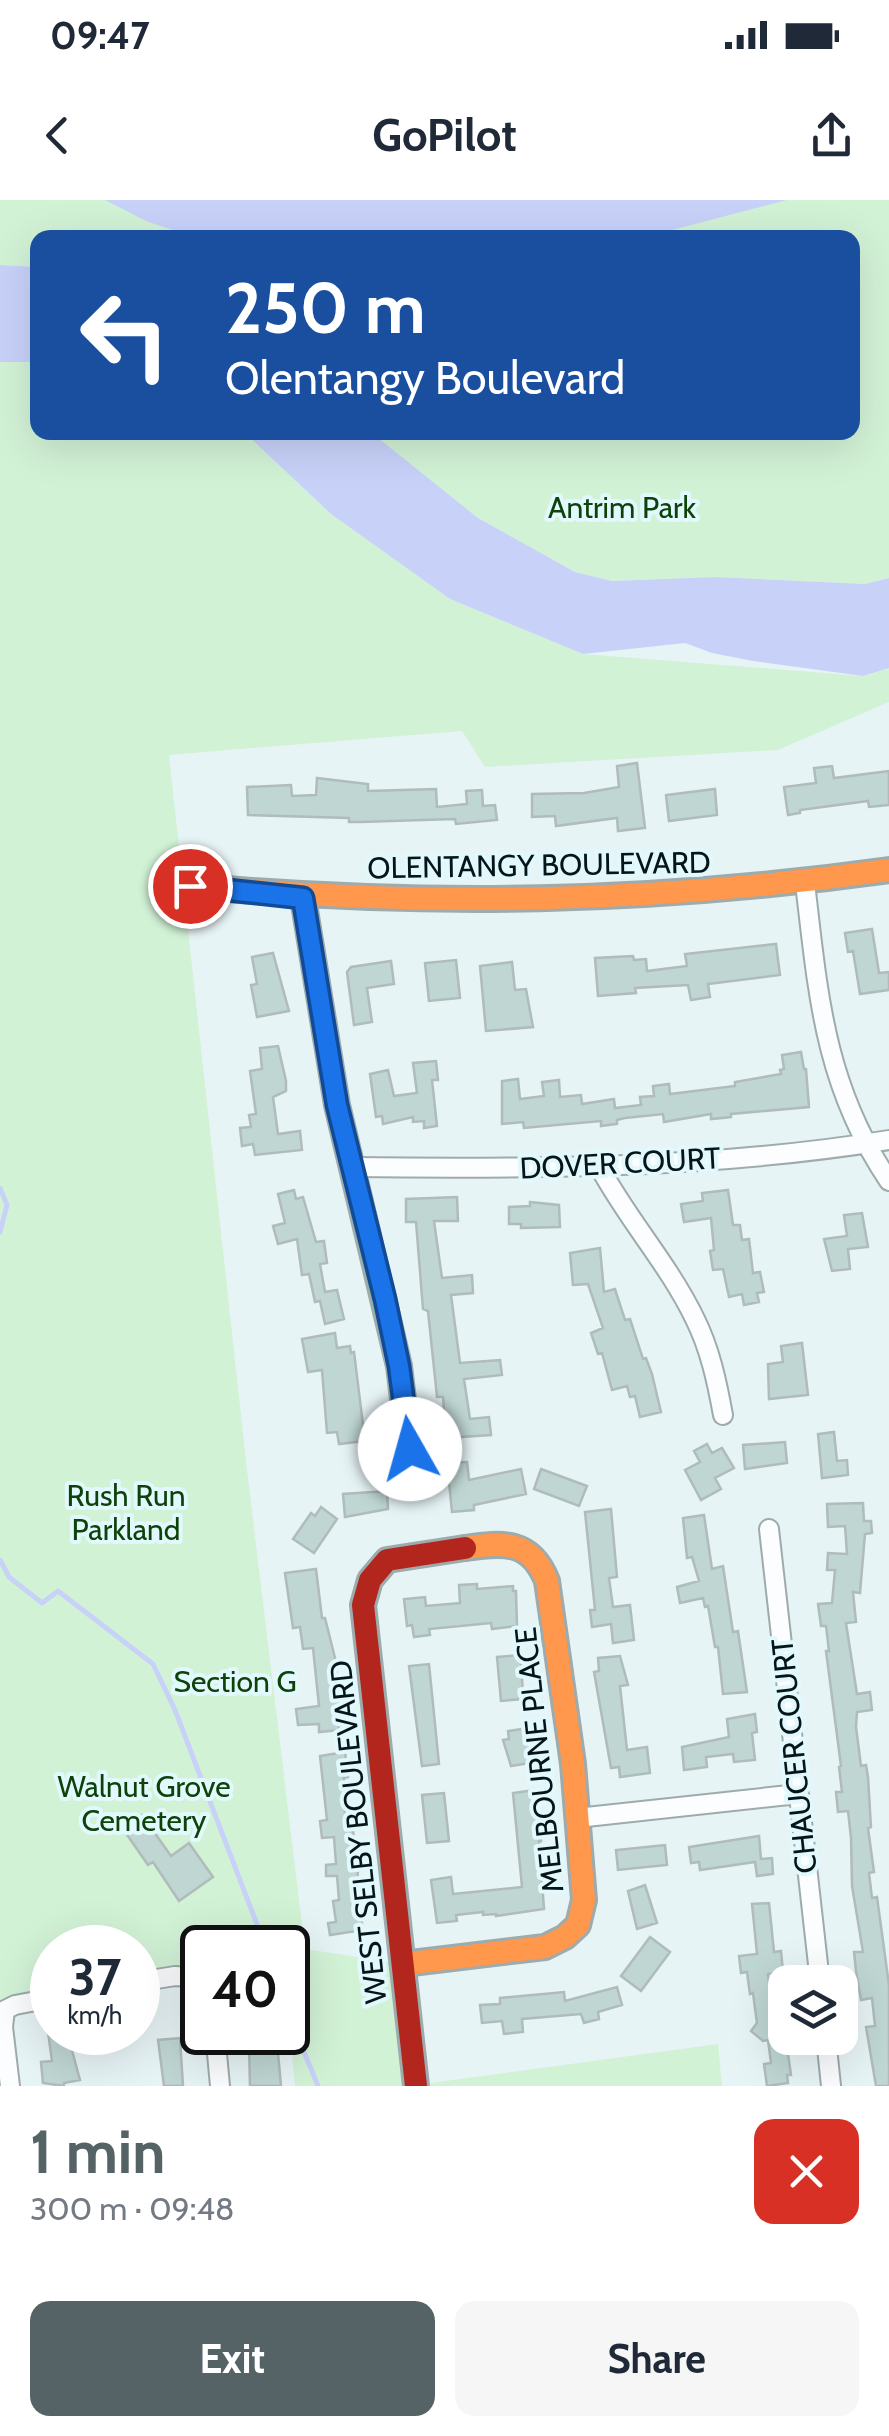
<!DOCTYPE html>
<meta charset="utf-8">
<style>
:root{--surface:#fff;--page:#f6f6f7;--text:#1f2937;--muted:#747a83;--accent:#556366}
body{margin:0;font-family:Cabin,sans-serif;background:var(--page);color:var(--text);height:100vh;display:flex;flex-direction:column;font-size:38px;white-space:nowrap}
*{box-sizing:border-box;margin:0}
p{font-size:32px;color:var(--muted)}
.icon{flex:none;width:55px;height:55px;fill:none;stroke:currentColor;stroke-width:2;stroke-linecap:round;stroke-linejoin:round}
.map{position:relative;height:1886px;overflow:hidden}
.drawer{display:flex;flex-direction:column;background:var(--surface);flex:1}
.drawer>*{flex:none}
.guide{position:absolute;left:30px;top:30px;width:830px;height:210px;border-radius:20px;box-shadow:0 10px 40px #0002;background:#1a4fa0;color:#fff;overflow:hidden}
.tools{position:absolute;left:768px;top:1765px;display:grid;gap:20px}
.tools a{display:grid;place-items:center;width:90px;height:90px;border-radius:20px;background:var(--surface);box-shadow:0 10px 40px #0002;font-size:50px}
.speed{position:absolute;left:30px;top:1725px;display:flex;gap:20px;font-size:50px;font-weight:700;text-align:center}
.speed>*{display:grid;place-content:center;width:130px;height:130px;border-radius:50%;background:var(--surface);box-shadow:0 10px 40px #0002;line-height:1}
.speed small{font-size:25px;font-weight:400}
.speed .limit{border:5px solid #111;border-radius:15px;background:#fff;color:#111}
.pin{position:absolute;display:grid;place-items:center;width:85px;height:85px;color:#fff;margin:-42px;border:5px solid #fff;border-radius:50%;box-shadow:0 2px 10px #0007}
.me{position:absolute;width:110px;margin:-55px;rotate:353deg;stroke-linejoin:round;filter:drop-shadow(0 0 8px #0008)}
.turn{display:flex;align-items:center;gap:35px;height:210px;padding:0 30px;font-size:45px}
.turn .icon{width:130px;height:130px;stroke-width:2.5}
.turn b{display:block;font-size:70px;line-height:85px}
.round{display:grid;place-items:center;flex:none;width:105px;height:105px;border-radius:20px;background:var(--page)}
.head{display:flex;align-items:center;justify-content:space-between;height:170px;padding:0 30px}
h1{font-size:60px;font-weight:800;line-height:75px;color:var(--accent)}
.action{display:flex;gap:20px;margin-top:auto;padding:20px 30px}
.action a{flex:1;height:115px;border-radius:20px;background:var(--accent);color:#fff;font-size:40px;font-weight:800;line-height:115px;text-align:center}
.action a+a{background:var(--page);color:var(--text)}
.status{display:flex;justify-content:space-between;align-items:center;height:70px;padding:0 50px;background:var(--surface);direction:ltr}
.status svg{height:28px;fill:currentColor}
header{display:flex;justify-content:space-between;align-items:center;height:130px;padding:0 30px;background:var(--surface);font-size:45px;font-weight:800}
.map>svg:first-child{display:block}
</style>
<div class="status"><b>09:47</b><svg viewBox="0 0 49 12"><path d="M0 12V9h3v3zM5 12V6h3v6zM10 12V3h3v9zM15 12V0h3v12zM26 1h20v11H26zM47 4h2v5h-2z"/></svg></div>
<header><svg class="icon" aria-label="back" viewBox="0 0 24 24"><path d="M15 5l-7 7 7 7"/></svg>GoPilot<svg class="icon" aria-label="share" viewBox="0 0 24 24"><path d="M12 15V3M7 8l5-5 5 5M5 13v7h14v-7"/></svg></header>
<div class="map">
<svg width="889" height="1886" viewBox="0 0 889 1886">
<rect width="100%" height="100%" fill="#e7f4f6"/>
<path fill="#d2f2d6" d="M 0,0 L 889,0 L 889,378 L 865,384 L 715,377 L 612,381 L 575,372 L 478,318 L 372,233 L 852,232 L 852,38 L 38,38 L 37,67 L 0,65 Z
M 0,162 L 37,162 L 38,232 L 245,233 L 331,314 L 450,399 L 583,454 L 863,476 L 889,468 L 889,502 L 778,550 L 485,567 L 462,531 L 169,555 L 247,1270 L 305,1749 L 403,1764 L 416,1885 L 718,1844 L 722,1886 L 295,1886 L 288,1812 L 288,1748 L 202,1748 L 202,1768 L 138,1778 L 138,1748 L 52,1748 L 52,1792 L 0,1803 Z"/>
<path fill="#c8d2f9" d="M 105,0 L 787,0 L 645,37 L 193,37 L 146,21 Z
M 0,65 L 37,67 L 37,162 L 0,162 Z
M 245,233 L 372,233 L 478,318 L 575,372 L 612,381 L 715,377 L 865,384 L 889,378 L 889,468 L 863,476 L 753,461 L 712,453 L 685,443 L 583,454 L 450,399 L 331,314 Z"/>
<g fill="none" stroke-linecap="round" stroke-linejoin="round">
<path stroke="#c8d2f9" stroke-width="5" d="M 0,988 L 7,1005 L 0,1032
M 0,1360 L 9,1377 L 42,1403 L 58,1391 L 153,1464 L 175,1510 L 266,1748
M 288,1813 L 318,1886"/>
</g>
<path fill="#bfd6d3" stroke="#afbcbb" stroke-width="2.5" d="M 637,563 L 645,628 L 618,631 L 617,618 L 556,626 L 555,616 L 532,617 L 532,594 L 584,593 L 619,587 L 617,566 Z
M 832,566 L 834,578 L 889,571 L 889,605 L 869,607 L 868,601 L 800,610 L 800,613 L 788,615 L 784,587 L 816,583 L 814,568 Z
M 317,578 L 368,584 L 368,591 L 436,589 L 437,607 L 467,604 L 466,591 L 482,590 L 483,606 L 495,605 L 497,620 L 456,624 L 455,619 L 361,622 L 349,622 L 349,618 L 248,615 L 247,587 L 291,585 L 292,596 L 316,595 Z
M 715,589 L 717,615 L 669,621 L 666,595 Z
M 872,729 L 879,773 L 889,772 L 889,790 L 860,794 L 853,751 L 848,752 L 845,733 Z
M 776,744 L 780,775 L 708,784 L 710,797 L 691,800 L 688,785 L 635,788 L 636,793 L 598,796 L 595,758 L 633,756 L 634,760 L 646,759 L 647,771 L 687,766 L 685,754 Z
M 273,753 L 289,811 L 257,817 L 251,785 L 257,784 L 252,757 Z
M 456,760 L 460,798 L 429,801 L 425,763 Z
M 391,761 L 394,784 L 367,788 L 372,822 L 354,825 L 347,772 L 351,767 Z
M 512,762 L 515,790 L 526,789 L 533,827 L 486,831 L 480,766 Z
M 278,846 L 286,881 L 286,891 L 273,897 L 278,934 L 300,931 L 302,950 L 255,955 L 253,944 L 242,946 L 240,928 L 251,927 L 249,915 L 256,914 L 250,871 L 262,869 L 260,848 Z
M 801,852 L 804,869 L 806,869 L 809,907 L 731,914 L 731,917 L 711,919 L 711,914 L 664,922 L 663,914 L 625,918 L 617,920 L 617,924 L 601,926 L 601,921 L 524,928 L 523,922 L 502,924 L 502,881 L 518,879 L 520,899 L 544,896 L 542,882 L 559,880 L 560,897 L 581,895 L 582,904 L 614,899 L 615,908 L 641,905 L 640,897 L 654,896 L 653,886 L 669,884 L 670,894 L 735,886 L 735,882 L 781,874 L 780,870 L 784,869 L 782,855 Z
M 436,861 L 438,880 L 432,880 L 437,926 L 424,928 L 424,921 L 413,922 L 413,917 L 383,924 L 382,916 L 376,917 L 370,874 L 388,870 L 394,896 L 417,893 L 413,863 Z
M 294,990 L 296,999 L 303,997 L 316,1042 L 324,1041 L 327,1063 L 320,1064 L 325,1092 L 337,1090 L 344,1119 L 325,1124 L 320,1101 L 315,1102 L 309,1074 L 302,1075 L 297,1039 L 278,1044 L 273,1026 L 285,1023 L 278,994 Z
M 728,990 L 733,1025 L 740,1025 L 742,1040 L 749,1039 L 753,1073 L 760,1072 L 764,1092 L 757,1093 L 759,1102 L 744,1105 L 742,1094 L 729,1097 L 723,1069 L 713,1070 L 710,1051 L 714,1050 L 711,1018 L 684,1022 L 681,1004 L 703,1001 L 702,993 Z
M 457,997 L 458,1021 L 434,1021 L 442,1078 L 472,1075 L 473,1093 L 451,1095 L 460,1163 L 500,1160 L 502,1175 L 464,1179 L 470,1219 L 489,1217 L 491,1235 L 446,1238 L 443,1197 L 437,1197 L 428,1111 L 423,1109 L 416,1022 L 406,1022 L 406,999 Z
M 530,1002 L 559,1005 L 560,1027 L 521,1028 L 521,1024 L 509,1024 L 509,1007 L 530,1006 Z
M 862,1013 L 868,1047 L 848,1049 L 850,1069 L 832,1071 L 824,1039 L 847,1036 L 844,1015 Z
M 600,1048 L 604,1092 L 615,1089 L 625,1120 L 630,1119 L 643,1159 L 646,1158 L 652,1174 L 661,1212 L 640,1217 L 635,1196 L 630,1197 L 627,1186 L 612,1190 L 602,1153 L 598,1154 L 591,1133 L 603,1128 L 588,1084 L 573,1085 L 570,1053 Z
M 335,1133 L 337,1148 L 350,1146 L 351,1153 L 354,1152 L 365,1241 L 339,1244 L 337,1232 L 327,1233 L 322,1170 L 308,1172 L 302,1139 Z
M 802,1143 L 808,1195 L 769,1199 L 768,1164 L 783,1162 L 781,1146 Z
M 834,1232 L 837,1261 L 847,1260 L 848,1275 L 822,1278 L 818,1234 Z
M 785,1242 L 787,1263 L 745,1269 L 743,1245 Z
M 707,1244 L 712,1253 L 722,1248 L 734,1268 L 715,1278 L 721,1289 L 701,1300 L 685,1270 L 700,1262 L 694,1251 Z
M 467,1262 L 469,1280 L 521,1269 L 526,1294 L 474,1305 L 474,1310 L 452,1312 L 447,1263 Z
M 541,1269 L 587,1286 L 579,1306 L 534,1289 Z
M 387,1291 L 388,1309 L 345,1317 L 343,1294 Z
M 863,1303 L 864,1321 L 871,1321 L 872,1333 L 865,1334 L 860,1393 L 853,1392 L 856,1422 L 846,1423 L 857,1494 L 870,1492 L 872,1510 L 857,1512 L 856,1527 L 861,1566 L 866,1565 L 868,1577 L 871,1627 L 868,1628 L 874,1672 L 869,1673 L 872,1698 L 877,1697 L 889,1785 L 889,1886 L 876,1886 L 866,1827 L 875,1826 L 872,1798 L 861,1800 L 856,1771 L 854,1752 L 863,1752 L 852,1686 L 851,1638 L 848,1611 L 838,1612 L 836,1592 L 842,1592 L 839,1567 L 841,1566 L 826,1451 L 829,1451 L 826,1426 L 821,1426 L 818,1404 L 832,1403 L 835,1370 L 827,1370 L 828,1353 L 847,1354 L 845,1326 L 828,1327 L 827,1304 Z
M 321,1307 L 337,1319 L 314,1353 L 293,1339 L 311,1313 L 315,1316 Z
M 611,1309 L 617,1377 L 609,1378 L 613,1407 L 630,1405 L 634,1440 L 613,1443 L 611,1424 L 592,1427 L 590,1410 L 595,1410 L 585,1312 Z
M 704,1315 L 712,1369 L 723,1366 L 733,1432 L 738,1431 L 747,1492 L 723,1494 L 718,1447 L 715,1447 L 708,1406 L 705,1407 L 703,1398 L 680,1403 L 677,1387 L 699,1381 L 692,1357 L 687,1358 L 683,1318 Z
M 316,1369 L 322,1418 L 325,1418 L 335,1458 L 339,1497 L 339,1530 L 319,1532 L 319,1524 L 298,1525 L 296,1509 L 319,1506 L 313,1448 L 303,1449 L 300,1427 L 293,1428 L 285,1373 Z
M 477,1384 L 477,1389 L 513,1386 L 513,1391 L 516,1391 L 517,1426 L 492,1429 L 491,1423 L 429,1429 L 430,1435 L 414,1437 L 412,1425 L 407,1426 L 404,1399 L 425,1397 L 426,1406 L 460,1403 L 459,1385 Z
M 521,1455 L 523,1499 L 501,1501 L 497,1457 Z
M 620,1456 L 628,1485 L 620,1486 L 627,1550 L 647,1547 L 650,1573 L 620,1577 L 619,1567 L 611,1568 L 594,1472 L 599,1471 L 598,1458 Z
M 429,1464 L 439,1564 L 422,1566 L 409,1466 Z
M 755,1514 L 757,1532 L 752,1533 L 755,1560 L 734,1562 L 733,1554 L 706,1557 L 707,1567 L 684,1570 L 682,1547 L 729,1537 L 727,1519 Z
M 529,1528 L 530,1563 L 511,1566 L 503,1540 L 509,1539 L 508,1531 Z
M 345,1552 L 348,1577 L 344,1578 L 345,1614 L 351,1614 L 358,1671 L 357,1686 L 351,1687 L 355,1711 L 360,1710 L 363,1730 L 330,1735 L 328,1723 L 336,1722 L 333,1701 L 339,1700 L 337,1676 L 326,1676 L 326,1665 L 336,1664 L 334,1637 L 322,1638 L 320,1621 L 327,1620 L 320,1556 Z
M 535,1590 L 541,1641 L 539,1641 L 544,1709 L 496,1716 L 496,1714 L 483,1715 L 483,1712 L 456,1715 L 457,1721 L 437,1723 L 431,1680 L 451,1677 L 453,1694 L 522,1687 L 513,1593 Z
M 444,1593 L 449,1641 L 427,1643 L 422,1595 Z
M 142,1615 L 171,1656 L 189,1643 L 213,1677 L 179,1701 L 153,1662 L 148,1665 L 123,1629 Z
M 759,1636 L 761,1659 L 772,1658 L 773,1674 L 757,1676 L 755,1662 L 700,1670 L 699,1662 L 691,1663 L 689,1647 Z
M 665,1645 L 667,1665 L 618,1670 L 616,1650 Z
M 645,1685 L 657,1723 L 637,1729 L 628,1691 Z
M 769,1703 L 774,1752 L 781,1751 L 783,1772 L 768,1774 L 771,1800 L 776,1799 L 777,1811 L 782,1811 L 791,1875 L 787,1875 L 788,1883 L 767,1886 L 764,1864 L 771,1863 L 768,1840 L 763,1841 L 751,1831 L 757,1823 L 753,1793 L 750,1794 L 747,1772 L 741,1773 L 739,1756 L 757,1754 L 752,1704 Z
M 650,1737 L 670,1752 L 641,1791 L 621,1776 Z
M 617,1787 L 622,1805 L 598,1812 L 599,1819 L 584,1823 L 581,1814 L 522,1819 L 523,1832 L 504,1834 L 502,1821 L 482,1823 L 480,1805 L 500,1804 L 500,1798 L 564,1792 L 565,1801 Z
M 48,1832 L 67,1832 L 80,1880 L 64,1883 L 64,1886 L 43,1883 L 41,1862 L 52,1861 Z
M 180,1838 L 183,1886 L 164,1886 L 158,1840 Z
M 277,1842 L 281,1886 L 250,1886 L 249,1845 Z"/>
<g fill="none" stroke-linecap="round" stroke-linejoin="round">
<g stroke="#9eabad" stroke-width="22">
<path id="street" d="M 805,683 C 818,793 824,885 889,981
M 351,967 C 531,969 711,969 889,940
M 600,968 C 628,1020 669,1065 695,1119 C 710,1149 717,1182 723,1215
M 769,1329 L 820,1782
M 577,1618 L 798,1594
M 138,1782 L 175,1776 L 202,1778
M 215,1832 L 220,1886
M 826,1838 L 831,1886
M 10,1886 L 3,1827 L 5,1810 L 15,1805 L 52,1798"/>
</g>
<g stroke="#9eabad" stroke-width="28">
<path id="fast" d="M 303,698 L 337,905 L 399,1166 L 409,1249"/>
</g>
<g stroke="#9eabad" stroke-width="28">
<path id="slow" d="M 190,686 C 429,707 651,703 889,670
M 403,1764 L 545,1747 L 565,1737 L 578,1725 L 584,1700 L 573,1564 L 547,1381 C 531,1340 503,1342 465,1348"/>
</g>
<g stroke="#9eabad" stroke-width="28">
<path id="jam" d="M 416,1886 L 363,1405 L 370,1380 L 387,1360 L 465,1348"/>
</g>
<use href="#street" stroke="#fbfdfe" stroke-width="18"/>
<use href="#fast" stroke="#63d668" stroke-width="22"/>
<use href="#slow" stroke="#ff974d" stroke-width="22"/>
<use href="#jam" stroke="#b3261e" stroke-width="22"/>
</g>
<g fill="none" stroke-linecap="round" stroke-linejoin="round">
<g stroke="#114b97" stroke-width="25">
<path id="route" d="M 190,686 L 303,698 L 337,905 L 385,1099 L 399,1166 L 410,1249"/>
</g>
<use href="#route" stroke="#1a73e8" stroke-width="18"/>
</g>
<g text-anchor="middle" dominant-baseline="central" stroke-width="8" stroke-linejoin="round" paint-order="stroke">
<g font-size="30" fill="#0d4209" stroke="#e1f8fc">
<text x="622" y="307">Antrim Park</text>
<text x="126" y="1295">Rush Run<tspan x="126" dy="34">Parkland</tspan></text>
<text x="235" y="1481">Section G</text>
<text x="144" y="1586">Walnut Grove<tspan x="144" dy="34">Cemetery</tspan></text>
</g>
<g font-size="30" fill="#071518" stroke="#e1f8fc">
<text transform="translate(539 665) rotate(-1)">OLENTANGY BOULEVARD</text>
<text transform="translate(620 963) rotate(-3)">DOVER COURT</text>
<text transform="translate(794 1556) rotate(-96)">CHAUCER COURT</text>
<text transform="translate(539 1560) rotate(-96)">MELBOURNE PLACE</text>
<text transform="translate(358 1632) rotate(-96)">WEST SELBY BOULEVARD</text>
</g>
</g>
</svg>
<div class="tools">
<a><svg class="icon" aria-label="layers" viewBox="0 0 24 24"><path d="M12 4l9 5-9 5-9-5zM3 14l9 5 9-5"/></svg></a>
</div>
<div class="speed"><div>37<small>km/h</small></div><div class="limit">40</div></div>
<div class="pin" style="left:190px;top:686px;background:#d93025"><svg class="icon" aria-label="arrive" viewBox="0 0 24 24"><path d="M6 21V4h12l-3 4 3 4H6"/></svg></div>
<svg class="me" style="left:410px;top:1249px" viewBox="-20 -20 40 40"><circle r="19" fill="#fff"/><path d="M0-13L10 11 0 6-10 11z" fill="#1a73e8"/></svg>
<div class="guide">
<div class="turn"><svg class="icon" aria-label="left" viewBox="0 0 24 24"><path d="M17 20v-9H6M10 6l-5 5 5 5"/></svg><div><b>250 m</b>Olentangy Boulevard</div></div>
</div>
</div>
<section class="drawer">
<div class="head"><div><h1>1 min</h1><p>300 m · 09:48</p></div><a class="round" style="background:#d93025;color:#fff"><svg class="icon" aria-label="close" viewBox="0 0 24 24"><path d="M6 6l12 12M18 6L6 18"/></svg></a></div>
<div class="action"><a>Exit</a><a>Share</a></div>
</section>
